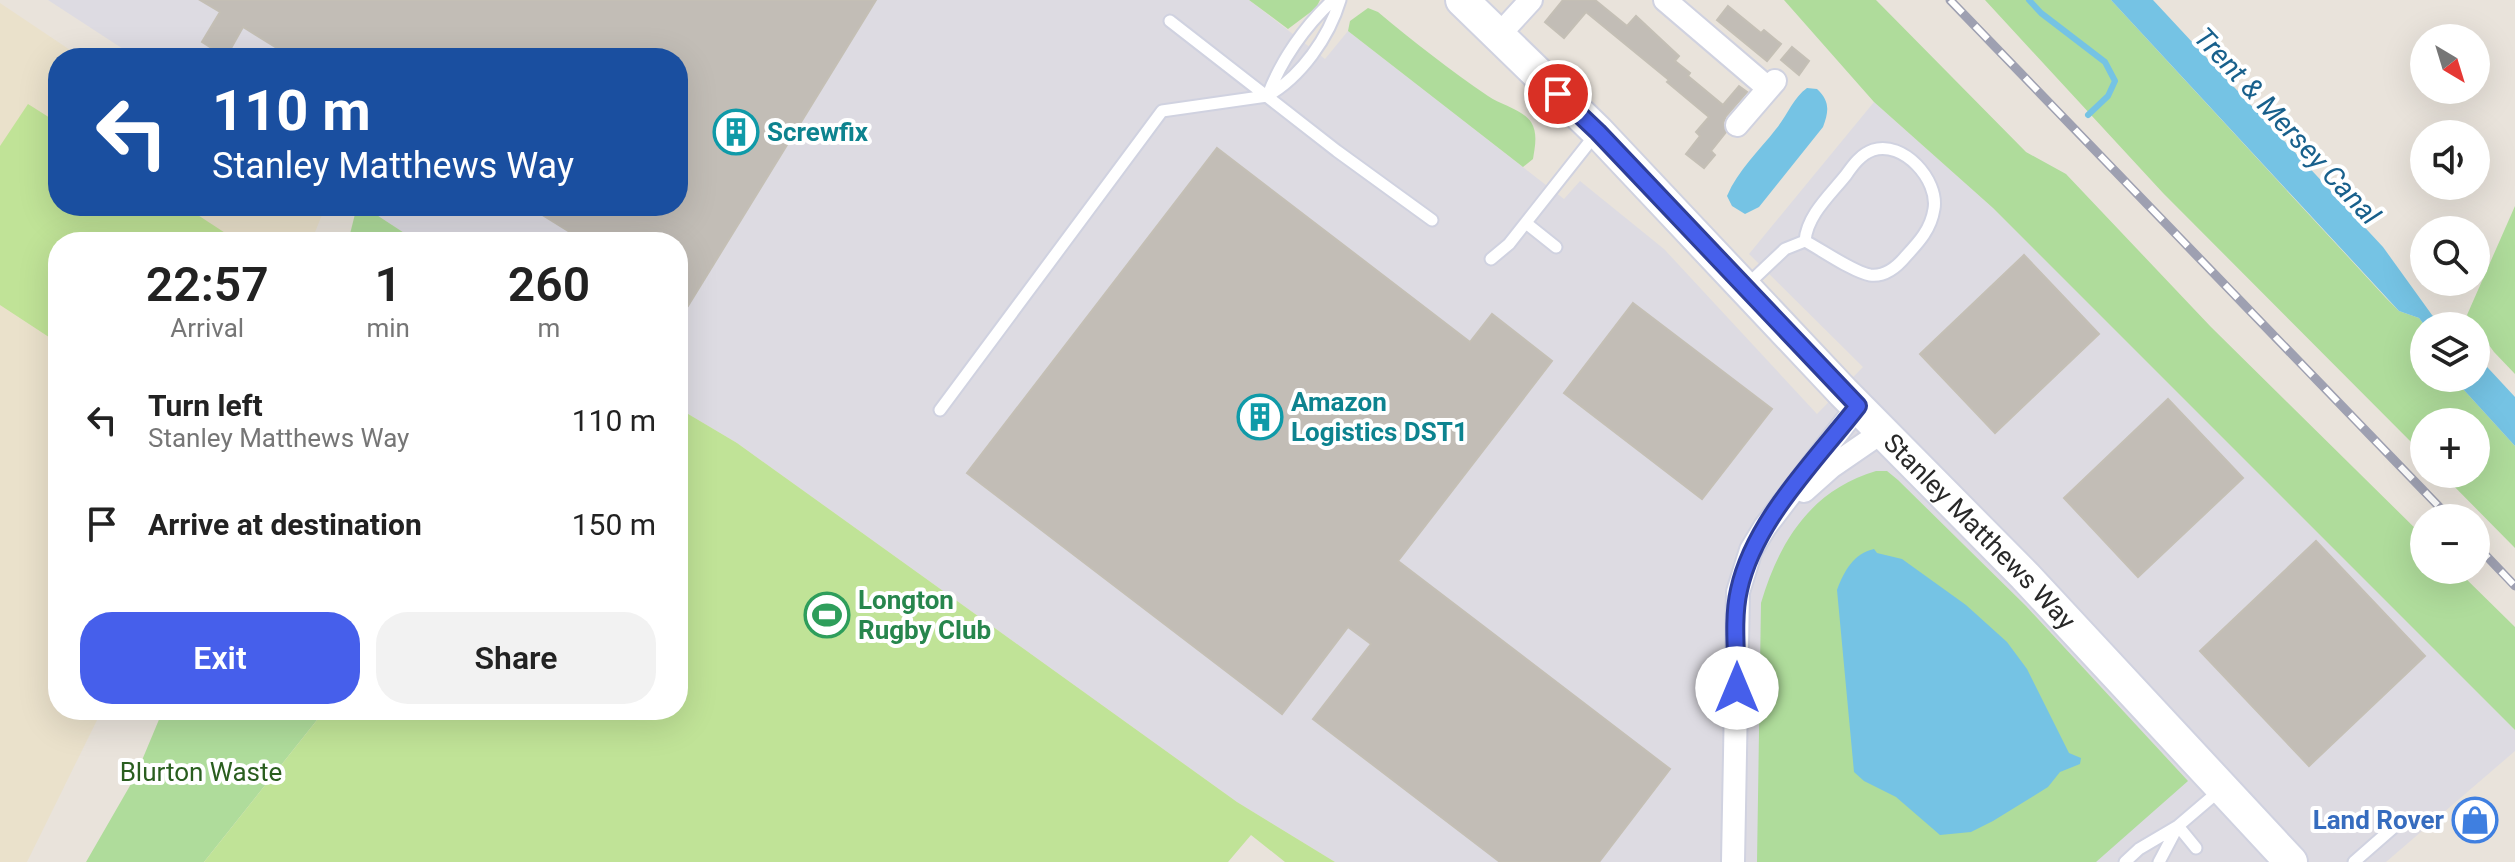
<!DOCTYPE html>
<meta charset="utf-8">
<style>
:root{--surface:#fff;--page:#f2f2f2;--text:#222;--muted:#767676;--accent:#465feb}
body{margin:0;font-family:Roboto,sans-serif;background:var(--page);color:var(--text);height:100vh;display:flex;flex-direction:column;font-size:30px;white-space:nowrap}
*{box-sizing:border-box;margin:0}
p{font-size:26px;color:var(--muted)}
.icon{flex:none;width:44px;height:44px;fill:none;stroke:currentColor;stroke-width:2;stroke-linecap:round;stroke-linejoin:round}
.map{position:relative;flex:1;overflow:hidden}
.panel{position:absolute;left:48px;top:232px;width:640px;height:488px;display:flex;flex-direction:column;background:var(--surface);border-radius:32px;box-shadow:0 8px 32px #0002}
.panel>*{flex:none}
.guide{position:absolute;left:48px;top:48px;width:640px;height:168px;border-radius:32px;box-shadow:0 8px 32px #0002;background:#1a4fa0;color:#fff;overflow:hidden}
.needle{width:52px;rotate:142deg}
.tools{position:absolute;left:2410px;top:24px;display:grid;gap:16px}
.tools a{display:grid;place-items:center;width:80px;height:80px;border-radius:50%;background:var(--surface);box-shadow:0 8px 32px #0002;font-size:40px}
.pin{position:absolute;display:grid;place-items:center;width:68px;height:68px;color:#fff;margin:-34px;border:4px solid #fff;border-radius:50%;box-shadow:0 2px 8px #0007}
.me{position:absolute;width:88px;margin:-44px;rotate:0deg;stroke-linejoin:round;filter:drop-shadow(0 0 6px #0008)}
.turn{display:flex;align-items:center;gap:28px;height:168px;padding:0 32px;font-size:36px}
.turn .icon{width:104px;height:104px;stroke-width:2.5}
.turn b{display:block;font-size:56px;line-height:68px}
.eta{display:flex;justify-content:space-evenly;align-items:center;height:136px;text-align:center}
.eta b{font-size:48px;font-weight:600;line-height:56px}
.action{display:flex;gap:16px;margin-top:auto;padding:16px 32px}
.action a{flex:1;height:92px;border-radius:32px;background:var(--accent);color:#fff;font-size:32px;font-weight:600;line-height:92px;text-align:center}
.action a+a{background:var(--page);color:var(--text)}
ul{padding:0;list-style:none}
li{display:flex;align-items:center;gap:24px;height:104px;padding:0 32px}
li div{flex:1}
li b{display:block;font-size:30px}
li em{font-style:normal}
.map>svg:first-child{display:block}
</style>
<div class="map">
<svg width="2515" height="862" viewBox="0 0 2515 862">
<rect width="100%" height="100%" fill="#e9e3db"/>
<path fill="#dddbe2" d="M 48,0 L 1249,0 L 1325,59 L 1348,31 L 1564,199 L 1580,181 L 1664,249 L 1817,414 L 1863,367 L 1749,254 L 1874,102 L 1993,208 L 2515,730 L 2515,751 L 2386,862 L 1335,862 L 1237,802 L 737,443 L 678,408 L 678,242 L 418,242 L 363,206 L 678,206 L 678,58 L 137,58 Z"/>
<path fill="#eae1cb" d="M 0,3 L 82,58 L 58,58 L 58,206 L 308,206 L 322,215 L 311,242 L 58,242 L 58,710 L 102,710 L 27,862 L 0,862 Z"/>
<path fill="#afdc9b" d="M 1249,0 L 1320,0 L 1316,8 L 1288,29 Z
M 1784,0 L 1876,0 L 2026,152 L 2066,174 L 2211,327 L 2424,537 L 2424,570 L 2457,570 L 2515,627 L 2515,730 L 1993,208 L 1874,102 Z
M 1985,0 L 2111,0 L 2386,298 L 2399,311 L 2419,318 L 2425,326 L 2424,378 L 2453,378 L 2515,446 L 2515,548 L 2442,474 L 2476,474 L 2476,422 L 2424,422 L 2424,455 L 2163,193 Z
M 1368,8 L 1378,12 C 1414,42 1450,70 1488,96 C 1501,105 1522,109 1531,122 C 1538,133 1535,147 1533,159 L 1523,167 L 1348,31 L 1350,21 Z
M 357,206 L 363,206 L 418,242 L 348,242 Z
M 2515,206 L 2515,374 L 2494,352 L 2467,315 Z
M 1876,471 L 1887,471 L 1898,480 L 2026,606 L 2188,781 L 2096,862 L 1757,862 L 1761,603 C 1779,542 1811,490 1876,471 Z
M 163,710 L 325,710 L 204,862 L 86,862 L 135,777 Z"/>
<path fill="#c0e397" d="M 28,104 L 58,123 L 58,206 L 184,206 L 239,242 L 58,242 L 58,343 L 0,305 L 0,146 Z
M 678,408 L 737,443 L 1237,802 L 1335,862 L 1285,862 L 1251,835 L 1228,862 L 204,862 L 325,710 L 678,710 Z"/>
<path fill="#75c3e4" d="M 2111,0 L 2153,0 L 2383,247 L 2432,315 L 2443,326 L 2425,326 L 2419,318 L 2399,311 Z
M 1807,88 L 1817,89 C 1830,101 1829,111 1823,127 L 1759,207 L 1745,214 L 1732,206 L 1727,196 C 1738,170 1759,151 1776,129 C 1787,116 1793,98 1807,88 Z
M 2476,355 L 2515,397 L 2515,446 L 2453,378 L 2476,378 Z
M 1874,549 L 1877,553 L 1902,559 L 1966,605 L 2007,642 L 2027,669 L 2069,753 L 2081,758 L 2080,764 L 2060,772 L 2048,787 L 1993,821 L 1971,832 L 1940,835 L 1896,797 L 1864,781 L 1854,772 L 1837,590 C 1844,571 1854,553 1874,549 Z"/>
<g fill="none" stroke-linecap="round" stroke-linejoin="round">
<path stroke="#75c3e4" stroke-width="6" d="M 2029,0 L 2041,13 L 2105,62 L 2115,81 L 2108,96 L 2088,115"/>
</g>
<path fill="#c2bdb6" stroke="#c4bfb5" stroke-width="2" d="M 200,0 L 876,0 L 688,306 L 678,300 L 678,242 L 586,242 L 528,206 L 678,206 L 678,58 L 293,58 L 243,27 L 226,57 L 202,42 L 220,12 Z
M 1563,0 L 1595,0 L 1627,26 L 1636,16 L 1679,56 L 1675,61 L 1690,73 L 1688,76 L 1723,105 L 1739,86 L 1747,92 L 1726,116 L 1723,123 L 1726,132 L 1711,151 L 1715,155 L 1704,168 L 1686,154 L 1700,136 L 1696,132 L 1709,117 L 1667,82 L 1669,80 L 1586,12 L 1564,38 L 1545,22 Z
M 1728,6 L 1761,33 L 1764,30 L 1781,44 L 1767,61 L 1717,20 Z
M 1792,47 L 1809,61 L 1799,75 L 1781,60 Z
M 1217,148 L 1470,342 L 1492,314 L 1552,361 L 1398,561 L 1670,769 L 1599,862 L 1500,862 L 1313,719 L 1371,644 L 1348,627 L 1282,714 L 967,473 Z
M 2024,255 L 2099,334 L 1995,433 L 1920,354 Z
M 1633,303 L 1772,409 L 1702,499 L 1564,393 Z
M 2168,399 L 2243,478 L 2138,577 L 2064,498 Z
M 2316,541 L 2425,656 L 2309,766 L 2200,651 Z"/>
<g fill="none" stroke-linecap="round" stroke-linejoin="round">
<g stroke="#d0d2e0" stroke-width="15">
<path id="service" d="M 1170,21 L 1337,151 L 1432,220
M 1268,95 C 1281,60 1305,26 1333,0
M 1526,223 L 1556,247
M 1491,259 L 1509,244 L 1595,135
M 1747,285 L 1785,249 L 1805,241 C 1822,250 1853,272 1870,275 C 1885,277 1897,267 1906,256 C 1919,242 1931,229 1934,209 C 1939,180 1903,140 1873,150 C 1861,154 1853,165 1846,175 C 1831,194 1807,215 1805,241
M 940,410 L 1162,111 L 1267,96 C 1301,77 1329,37 1340,0
M 2196,848 L 2178,826 L 2219,791
M 2125,862 L 2139,849 L 2178,826
M 2159,862 L 2178,826
M 2354,862 L 2395,826"/>
</g>
<g stroke="#d0d2e0" stroke-width="26">
<path id="minor" d="M 1665,0 L 1768,88
M 1498,36 L 1531,0
M 1737,125 L 1775,81
M 1804,491 L 1831,467 L 1882,432
M 1733,862 L 1738,592 L 1751,550 L 1765,527 L 1858,406"/>
</g>
<g stroke="#d0d2e0" stroke-width="36">
<g id="secondary">
<path id="s1" d="M 1462,0 L 1598,132 L 1843,392 L 2025,576 L 2291,862"/>
</g>
</g>
<use href="#service" stroke="#fff" stroke-width="11"/>
<use href="#minor" stroke="#fff" stroke-width="22"/>
<use href="#secondary" stroke="#fff" stroke-width="32"/>
<g stroke="#9ea0b1" stroke-width="9">
<path id="rail" d="M 1950,0 L 2450,518
M 2476,545 L 2515,586"/>
</g>
<use href="#rail" stroke="#fff" stroke-width="6" stroke-dasharray="18" stroke-linecap="butt"/>
</g>
<g fill="none" stroke-linecap="round" stroke-linejoin="round">
<g stroke="#2e3e99" stroke-width="20">
<path id="route" d="M 1558,94 L 1598,132 L 1858,406 C 1815,461 1754,521 1739,590 C 1732,620 1737,657 1737,688"/>
</g>
<use href="#route" stroke="#465feb" stroke-width="14"/>
</g>
<defs>
<g id="building-ring" transform="scale(2.3)"><circle r="9.5" fill="#fff" stroke="#0f9aa8" stroke-width="1.5"/><path d="M-4-6H4V6H1V3H-1V6H-4ZM-2.5-4.3h1.7v1.8h-1.7ZM.8-4.3h1.7v1.8H.8ZM-2.5-1h1.7V.8h-1.7ZM.8-1h1.7V.8H.8Z" fill="#0f9aa8"/></g>
<g id="stadium-ring" transform="scale(2.3)"><circle r="9.5" fill="#fff" stroke="#2e9e5b" stroke-width="1.5"/><path d="M0-5a6.5 5 0 1 0 0 10a6.5 5 0 1 0 0-10ZM-3.5-1.8h7v3.6h-7Z" fill="#2e9e5b"/></g>
<g id="shop-ring" transform="scale(2.3)"><circle r="9.5" fill="#fff" stroke="#3f7fe0" stroke-width="1.5"/><path d="M-5-2.5h2.3a2.7 3.5 0 0 1 5.4 0H5L5.5 6h-11ZM-1.5-2.5h3a1.5 2.3 0 0 0-3 0Z" fill="#3f7fe0"/></g>
</defs>
<g fill-rule="evenodd">
<use href="#building-ring" x="736" y="132"/>
<use href="#building-ring" x="1260" y="417"/>
<use href="#stadium-ring" x="827" y="615"/>
<use href="#shop-ring" x="2475" y="820"/>
</g>
<g text-anchor="middle" dominant-baseline="central" stroke-width="8" stroke-linejoin="round" paint-order="stroke">
<g font-size="26" font-weight="bold" fill="#0d838f" stroke="#fff" text-anchor="start">
<text x="767" y="132">Screwfix</text>
<text x="1291" y="402">Amazon<tspan x="1291" dy="30">Logistics DST1</tspan></text>
</g>
<g font-size="26" fill="#282828" stroke="#fff">
<text stroke="none"><textPath href="#s1" startOffset="742">Stanley Matthews Way</textPath></text>
</g>
<g font-size="26" font-weight="bold" fill="#27864d" stroke="#fff" text-anchor="start">
<text x="858" y="600">Longton<tspan x="858" dy="30">Rugby Club</tspan></text>
</g>
<g font-size="26" fill="#2a5e1f" stroke="#fff">
<text x="201" y="772">Blurton Waste</text>
</g>
<g font-size="26" font-weight="bold" fill="#366cbe" stroke="#fff" text-anchor="end">
<text x="2444" y="820">Land Rover</text>
</g>
<g font-size="28" font-style="italic" fill="#18608c" stroke="#fff">
<text transform="translate(2287 126) rotate(47)">Trent &amp; Mersey Canal</text>
</g>
</g>
</svg>
<div class="tools">
<a><svg class="needle" viewBox="-14 -14 28 28"><path d="M0-13l5 13h-10z" fill="#e53935"/><path d="M0 13l5-13h-10z" fill="#767676"/></svg></a>
<a><svg class="icon" aria-label="sound" viewBox="0 0 24 24"><path d="M4 9h4l5-4v14l-5-4H4zM17 9q2 3 0 6"/></svg></a>
<a><svg class="icon" aria-label="search" viewBox="0 0 24 24"><circle cx="10" cy="10" r="6"/><path d="M15 15l6 6"/></svg></a>
<a><svg class="icon" aria-label="layers" viewBox="0 0 24 24"><path d="M12 4l9 5-9 5-9-5zM3 14l9 5 9-5"/></svg></a>
<a>+</a>
<a>−</a>
</div>
<div class="pin" style="left:1558px;top:94px;background:#d93025"><svg class="icon" aria-label="arrive" viewBox="0 0 24 24"><path d="M6 21V4h12l-3 4 3 4H6"/></svg></div>
<svg class="me" style="left:1737px;top:688px" viewBox="-20 -20 40 40"><circle r="19" fill="#fff"/><path d="M0-13L10 11 0 6-10 11z" fill="#465feb"/></svg>
<div class="guide">
<div class="turn"><svg class="icon" aria-label="left" viewBox="0 0 24 24"><path d="M17 20v-9H6M10 6l-5 5 5 5"/></svg><div><b>110 m</b>Stanley Matthews Way</div></div>
</div>
<section class="panel">
<div class="eta">
<div><b>22:57</b><p>Arrival</p></div>
<div><b>1</b><p>min</p></div>
<div><b>260</b><p>m</p></div>
</div>
<ul>
<li><svg class="icon" aria-label="left" viewBox="0 0 24 24"><path d="M17 20v-9H6M10 6l-5 5 5 5"/></svg><div><b>Turn left</b><p>Stanley Matthews Way</p></div><em>110 m</em></li>
<li><svg class="icon" aria-label="arrive" viewBox="0 0 24 24"><path d="M6 21V4h12l-3 4 3 4H6"/></svg><div><b>Arrive at destination</b></div><em>150 m</em></li>
</ul>
<div class="action"><a>Exit</a><a>Share</a></div>
</section>
</div>
